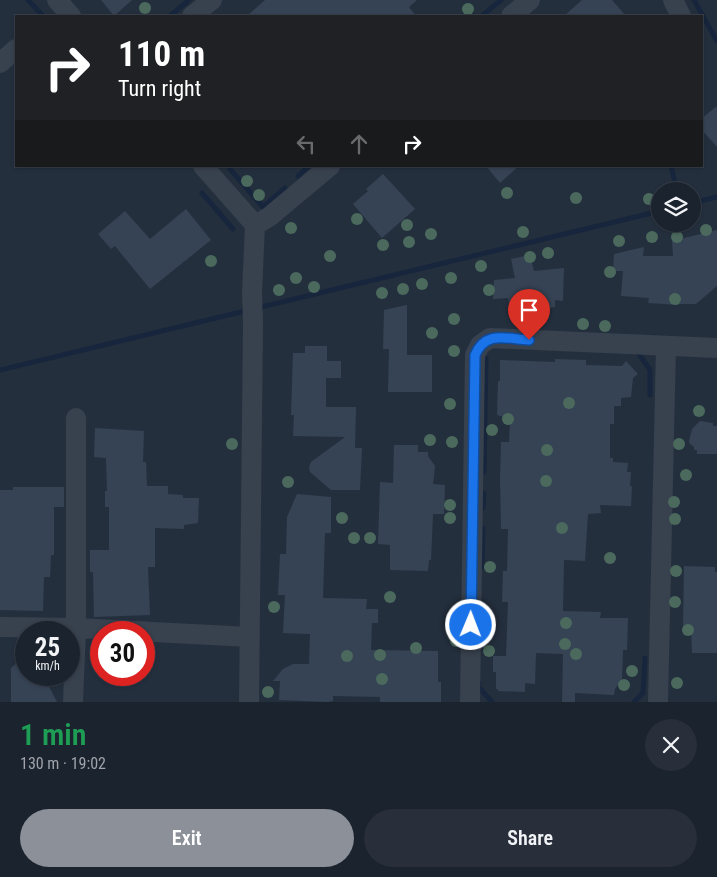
<!DOCTYPE html>
<meta charset="utf-8">
<style>
:root{--surface:#1b232e;--page:#282f3a;--text:#f1f3f6;--muted:#a0a4aa;--line:#39404a;--accent:#8c9099}
body{margin:0;font-family:"Roboto Condensed",sans-serif;background:var(--page);color:var(--text);height:100vh;display:flex;flex-direction:column;font-size:19px;white-space:nowrap}
*{box-sizing:border-box;margin:0}
p{font-size:16px;color:var(--muted)}
.icon{flex:none;width:28px;height:28px;fill:none;stroke:currentColor;stroke-width:2;stroke-linecap:round;stroke-linejoin:round}
.map{position:relative;height:702px;overflow:hidden}
.side{display:flex;flex-direction:column;background:var(--surface);flex:1}
.side>*{flex:none}
.guide{position:absolute;left:15px;top:15px;width:688px;height:152px;border-radius:0px;box-shadow:0 1px 4px #0004,0 0 0 1px var(--line);background:#202124;color:#fff;overflow:hidden}
.controls{position:absolute;left:651px;top:182px;display:grid;gap:10px}
.controls a{display:grid;place-items:center;width:50px;height:50px;border-radius:50%;background:var(--surface);box-shadow:0 1px 4px #0004,0 0 0 1px var(--line);font-size:25px}
.speed{position:absolute;left:15px;top:621px;display:flex;gap:10px;font-size:25px;font-weight:700;text-align:center}
.speed>*{display:grid;place-content:center;width:65px;height:65px;border-radius:50%;background:var(--surface);box-shadow:0 1px 4px #0004,0 0 0 1px var(--line);line-height:1}
.speed small{font-size:12px;font-weight:400}
.speed .limit{border:8px solid #d22;background:#fff;color:#111}
.pin{position:absolute;display:grid;place-items:center;width:42px;height:42px;color:#fff;margin:-51px -21px;border-radius:50% 50% 50% 0;rotate:-45deg;box-shadow:0 0 5px #0007}
.pin .icon{rotate:45deg}
.me{position:absolute;width:55px;margin:-28px;rotate:1deg;stroke-linejoin:round;filter:drop-shadow(0 0 4px #0008)}
.turn{display:flex;align-items:center;gap:18px;height:105px;padding:0 20px;font-size:22px}
.turn .icon{width:65px;height:65px;stroke-width:2.5}
.turn b{display:block;font-size:35px;line-height:42px}
.lanes{display:flex;align-items:center;height:48px;padding:0 20px;background:#0003;justify-content:center;gap:25px;direction:ltr}
.lanes .off{opacity:.35}
.round{display:grid;place-items:center;flex:none;width:52px;height:52px;border-radius:26px;background:var(--page)}
.headline{display:flex;align-items:center;justify-content:space-between;height:85px;padding:0 20px}
h1{font-size:30px;font-weight:600;line-height:38px;color:#1e9e55}
.primary-button{display:flex;gap:10px;margin-top:auto;padding:10px 20px}
.primary-button a{flex:1;height:58px;border-radius:30px;background:var(--accent);color:#fff;font-size:20px;font-weight:600;line-height:58px;text-align:center}
.primary-button a+a{background:var(--page);color:var(--text)}
.map>svg:first-child{display:block}
</style>
<div class="map">
<svg width="717" height="702" viewBox="0 0 717 702">
<rect width="100%" height="100%" fill="#242f3e"/>
<g fill="none" stroke-linecap="round" stroke-linejoin="round">
<path stroke="#17263c" stroke-width="5" d="M 28,0 L 43,16
M 694,0 L 717,41
M 170,16 L 189,0
M 482,16 L 501,0
M 671,166 L 677,191
M 230,169 L 263,207 L 285,188
M 298,176 L 309,166
M 202,193 L 233,229
M 692,203 L 717,197
M 257,308 L 660,211
M 636,350 L 650,370 L 650,395
M 0,370 L 249,310
M 484,472 L 486,358
M 483,508 L 484,493
M 482,567 L 483,528
M 479,683 L 478,686 L 492,702
M 634,702 L 643,693 L 645,658"/>
</g>
<path fill="#364354" d="M 101,0 L 132,0 L 114,16 Z
M 265,0 L 417,0 L 409,7 L 416,16 L 247,16 Z
M 582,0 L 612,0 L 626,16 L 564,16 Z
M 717,106 L 717,147 L 701,129 L 701,119 Z
M 486,166 L 519,166 L 500,183 Z
M 383,174 L 415,209 L 382,238 L 353,204 L 368,191 L 366,189 Z
M 186,209 L 211,240 L 150,289 L 115,246 L 111,249 L 98,234 L 125,211 L 150,239 Z
M 717,230 L 717,286 L 696,304 L 679,304 L 679,305 L 648,303 L 649,298 L 621,296 L 623,271 L 613,271 L 614,254 L 644,247 L 643,256 L 673,256 L 672,241 Z
M 530,255 L 534,271 L 564,268 L 563,301 L 555,300 L 555,307 L 545,309 L 538,318 L 529,311 L 510,314 L 508,298 L 493,299 L 494,280 L 515,278 L 511,259 Z
M 407,305 L 407,355 L 432,355 L 432,392 L 388,392 L 389,349 L 383,349 L 384,310 Z
M 305,346 L 327,346 L 327,361 L 341,361 L 341,378 L 326,378 L 326,407 L 356,407 L 355,448 L 362,448 L 360,490 L 331,490 L 310,472 L 309,467 L 311,462 L 345,437 L 293,436 L 294,415 L 291,415 L 293,353 L 305,353 Z
M 555,359 L 586,360 L 586,365 L 622,366 L 626,361 L 638,374 L 633,378 L 631,397 L 621,398 L 621,406 L 614,406 L 614,424 L 610,424 L 610,458 L 613,458 L 613,462 L 628,463 L 627,472 L 631,472 L 630,486 L 632,486 L 631,506 L 600,505 L 601,513 L 588,514 L 585,561 L 564,560 L 563,611 L 601,612 L 600,618 L 628,618 L 627,650 L 623,650 L 622,679 L 615,689 L 614,695 L 575,693 L 575,702 L 562,702 L 563,654 L 536,653 L 535,684 L 525,683 L 525,692 L 498,691 L 498,689 L 496,689 L 496,672 L 493,672 L 493,656 L 506,656 L 508,602 L 502,602 L 503,571 L 507,571 L 508,529 L 501,529 L 500,478 L 501,442 L 509,442 L 510,419 L 497,415 L 498,381 L 500,381 L 500,360 L 555,362 Z
M 700,421 L 713,423 L 713,426 L 717,426 L 717,454 L 697,454 L 697,450 L 694,450 L 694,447 L 690,444 L 689,441 L 692,429 Z
M 95,428 L 144,431 L 143,462 L 146,462 L 147,486 L 168,486 L 168,494 L 183,495 L 183,498 L 199,498 L 198,523 L 184,525 L 184,529 L 155,528 L 155,567 L 148,567 L 150,615 L 94,617 L 93,572 L 90,572 L 90,550 L 109,550 L 109,507 L 105,507 L 105,491 L 107,491 L 106,458 L 94,457 Z
M 394,445 L 418,445 L 418,452 L 428,452 L 428,456 L 435,466 L 433,484 L 445,485 L 444,514 L 433,514 L 431,560 L 429,560 L 428,571 L 390,570 L 390,545 L 378,544 L 380,482 L 393,483 Z
M 13,487 L 64,487 L 64,507 L 54,507 L 54,555 L 51,555 L 50,577 L 44,577 L 43,611 L 0,610 L 0,490 L 13,490 Z
M 297,494 L 331,497 L 331,533 L 325,533 L 323,598 L 367,599 L 366,609 L 378,609 L 378,623 L 372,623 L 371,650 L 438,651 L 438,682 L 441,682 L 441,702 L 380,702 L 380,697 L 333,696 L 333,701 L 327,702 L 279,700 L 280,681 L 273,681 L 283,669 L 293,664 L 309,664 L 310,634 L 283,633 L 285,595 L 278,595 L 280,554 L 286,554 L 287,517 Z
M 684,566 L 715,567 L 715,572 L 717,572 L 717,653 L 692,653 L 691,627 L 683,627 Z
M 26,655 L 26,675 L 43,675 L 57,702 L 11,702 L 11,668 Z"/>
<g fill="none" stroke-linecap="round" stroke-linejoin="round">
<path stroke="#38414e" stroke-width="20" d="M 57,0 L 71,16
M 673,0 L 681,16
M 192,16 L 212,0
M 511,16 L 530,0
M 0,63 L 16,49
M 203,166 L 255,225 L 252,292 L 253,323 L 249,702
M 255,225 L 269,217 L 330,166
M 0,627 L 76,628 L 250,637
M 73,702 L 76,628 L 76,418
M 470,702 L 475,355 L 480,345 L 490,338 L 717,348
M 658,702 L 666,347"/>
</g>
<g fill="#4b6a5d">
<circle cx="145" cy="8" r="6"/>
<circle cx="468" cy="9" r="6"/>
<circle cx="247" cy="181" r="6"/>
<circle cx="507" cy="193" r="6"/>
<circle cx="259" cy="195" r="6"/>
<circle cx="576" cy="198" r="6"/>
<circle cx="649" cy="199" r="6"/>
<circle cx="357" cy="219" r="6"/>
<circle cx="407" cy="225" r="6"/>
<circle cx="291" cy="228" r="6"/>
<circle cx="706" cy="230" r="6"/>
<circle cx="523" cy="232" r="6"/>
<circle cx="431" cy="234" r="6"/>
<circle cx="652" cy="237" r="6"/>
<circle cx="677" cy="237" r="6"/>
<circle cx="619" cy="241" r="6"/>
<circle cx="409" cy="242" r="6"/>
<circle cx="383" cy="245" r="6"/>
<circle cx="548" cy="253" r="6"/>
<circle cx="330" cy="256" r="6"/>
<circle cx="530" cy="257" r="6"/>
<circle cx="211" cy="261" r="6"/>
<circle cx="481" cy="266" r="6"/>
<circle cx="610" cy="272" r="6"/>
<circle cx="296" cy="278" r="6"/>
<circle cx="451" cy="278" r="6"/>
<circle cx="422" cy="284" r="6"/>
<circle cx="314" cy="287" r="6"/>
<circle cx="403" cy="289" r="6"/>
<circle cx="279" cy="290" r="6"/>
<circle cx="489" cy="290" r="6"/>
<circle cx="382" cy="293" r="6"/>
<circle cx="675" cy="299" r="6"/>
<circle cx="454" cy="319" r="6"/>
<circle cx="583" cy="324" r="6"/>
<circle cx="605" cy="326" r="6"/>
<circle cx="432" cy="333" r="6"/>
<circle cx="454" cy="351" r="6"/>
<circle cx="569" cy="403" r="6"/>
<circle cx="450" cy="404" r="6"/>
<circle cx="699" cy="411" r="6"/>
<circle cx="508" cy="419" r="6"/>
<circle cx="492" cy="430" r="6"/>
<circle cx="430" cy="440" r="6"/>
<circle cx="452" cy="442" r="6"/>
<circle cx="232" cy="444" r="6"/>
<circle cx="679" cy="444" r="6"/>
<circle cx="547" cy="450" r="6"/>
<circle cx="686" cy="475" r="6"/>
<circle cx="546" cy="481" r="6"/>
<circle cx="288" cy="482" r="6"/>
<circle cx="674" cy="502" r="6"/>
<circle cx="450" cy="505" r="6"/>
<circle cx="342" cy="518" r="6"/>
<circle cx="450" cy="518" r="6"/>
<circle cx="675" cy="519" r="6"/>
<circle cx="562" cy="528" r="6"/>
<circle cx="354" cy="538" r="6"/>
<circle cx="370" cy="538" r="6"/>
<circle cx="610" cy="558" r="6"/>
<circle cx="490" cy="567" r="6"/>
<circle cx="676" cy="571" r="6"/>
<circle cx="390" cy="597" r="6"/>
<circle cx="675" cy="602" r="6"/>
<circle cx="274" cy="607" r="6"/>
<circle cx="566" cy="623" r="6"/>
<circle cx="688" cy="630" r="6"/>
<circle cx="456" cy="641" r="6"/>
<circle cx="565" cy="644" r="6"/>
<circle cx="416" cy="648" r="6"/>
<circle cx="489" cy="651" r="6"/>
<circle cx="576" cy="654" r="6"/>
<circle cx="380" cy="655" r="6"/>
<circle cx="347" cy="656" r="6"/>
<circle cx="632" cy="671" r="6"/>
<circle cx="382" cy="679" r="6"/>
<circle cx="677" cy="683" r="6"/>
<circle cx="624" cy="685" r="6"/>
<circle cx="268" cy="692" r="6"/>
</g>
<g fill="none" stroke-linecap="round" stroke-linejoin="round">
<g stroke="#114b97" stroke-width="12">
<path id="route" d="M 471,625 L 475,355 C 486,330 506,339 529,340"/>
</g>
<use href="#route" stroke="#1a73e8" stroke-width="9"/>
</g>
</svg>
<div class="controls">
<a><svg class="icon" aria-label="layers" viewBox="0 0 24 24"><path d="M12 4l9 5-9 5-9-5zM3 14l9 5 9-5"/></svg></a>
</div>
<div class="speed"><div>25<small>km/h</small></div><div class="limit">30</div></div>
<div class="pin" style="left:529px;top:340px;background:#d93025"><svg class="icon" aria-label="arrive" viewBox="0 0 24 24"><path d="M6 21V4h12l-3 4 3 4H6"/></svg></div>
<svg class="me" style="left:471px;top:625px" viewBox="-20 -20 40 40"><circle r="17" fill="#1a73e8" stroke="#fff" stroke-width="3"/><path d="M0-11L8 9 0 5-8 9z" fill="#fff"/></svg>
<div class="guide">
<div class="turn"><svg class="icon" aria-label="right" viewBox="0 0 24 24"><path d="M7 20v-9h11M14 6l5 5-5 5"/></svg><div><b>110 m</b>Turn right</div></div>
<div class="lanes"><svg class="icon off" aria-label="left" viewBox="0 0 24 24"><path d="M17 20v-9H6M10 6l-5 5 5 5"/></svg><svg class="icon off" aria-label="ahead" viewBox="0 0 24 24"><path d="M12 20V5M6 11l6-6 6 6"/></svg><svg class="icon" aria-label="right" viewBox="0 0 24 24"><path d="M7 20v-9h11M14 6l5 5-5 5"/></svg></div>
</div>
</div>
<section class="side">
<div class="headline"><div><h1>1 min</h1><p>130 m · 19:02</p></div><a class="round"><svg class="icon" aria-label="close" viewBox="0 0 24 24"><path d="M6 6l12 12M18 6L6 18"/></svg></a></div>
<div class="primary-button"><a>Exit</a><a>Share</a></div>
</section>
